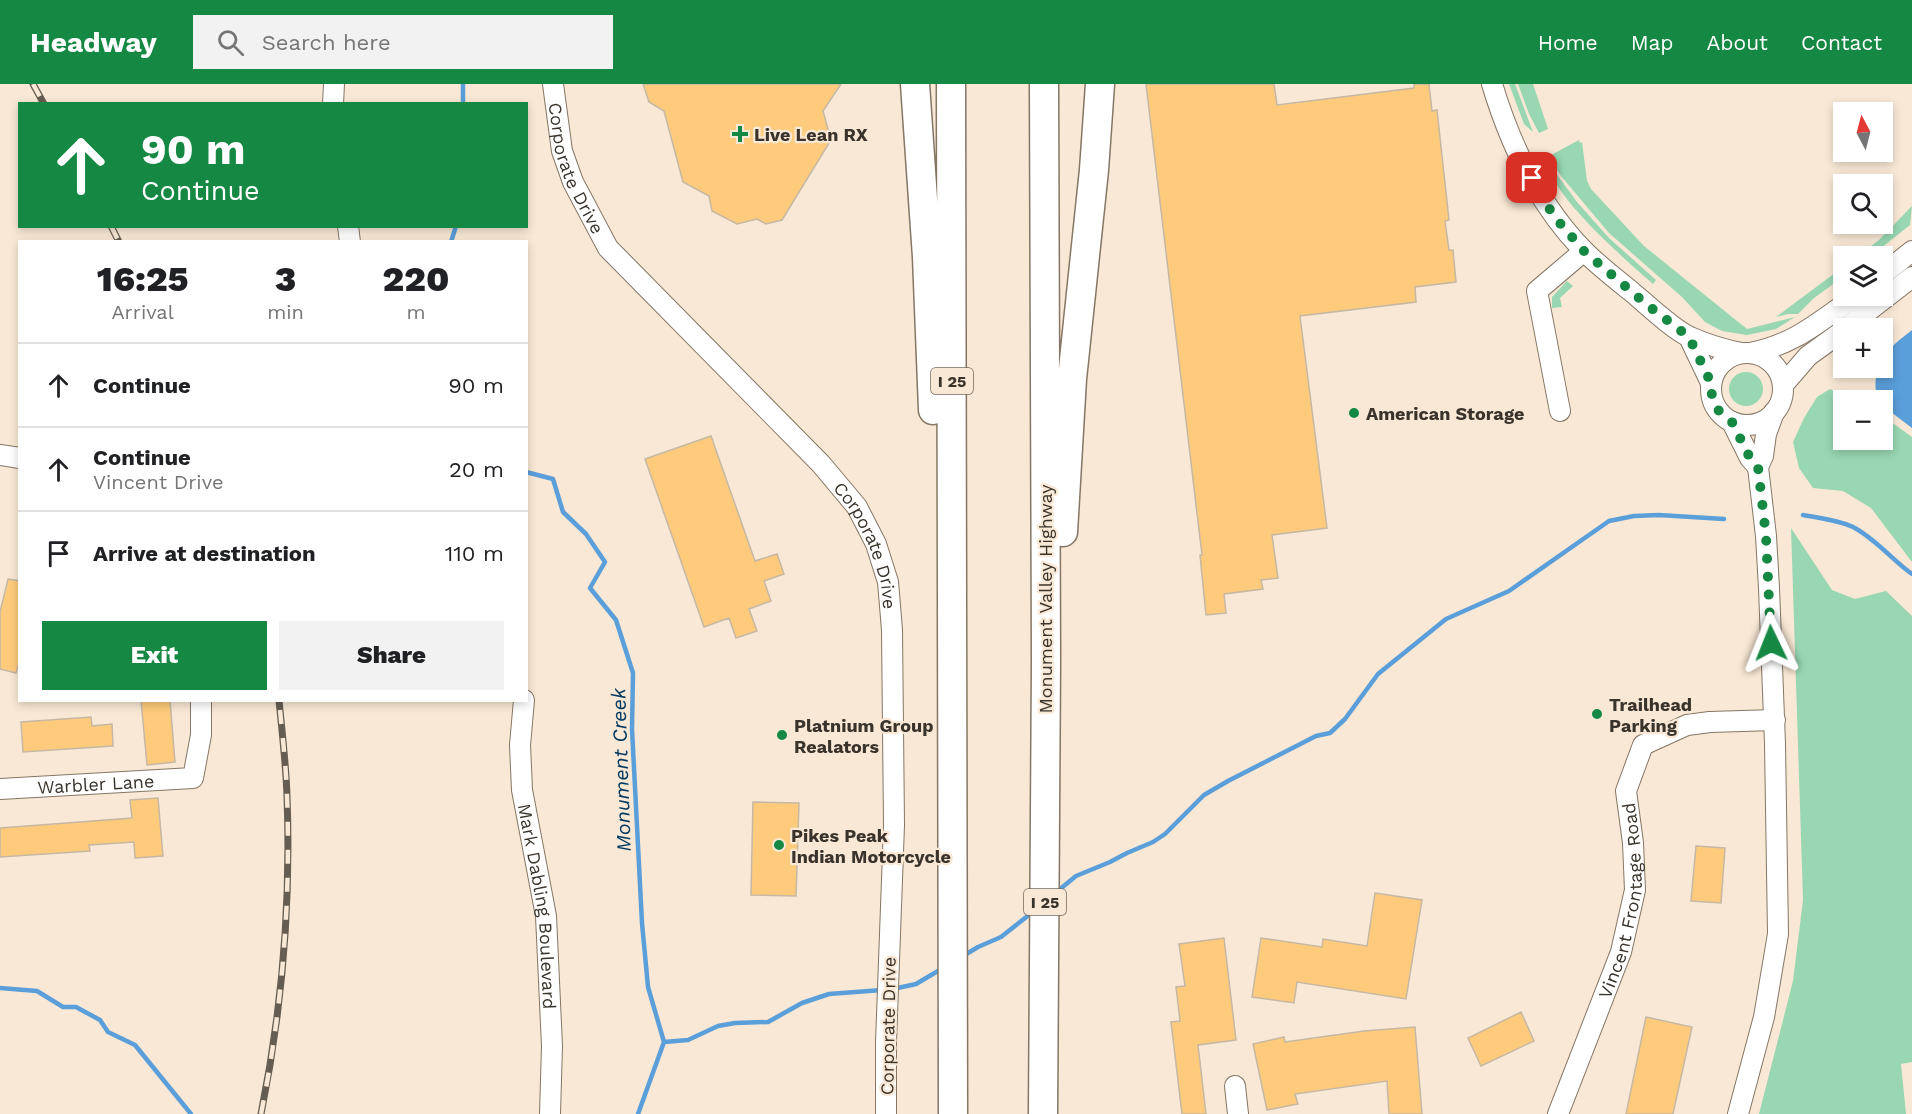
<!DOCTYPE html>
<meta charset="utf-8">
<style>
:root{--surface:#fff;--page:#f2f2f2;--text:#202124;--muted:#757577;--line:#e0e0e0;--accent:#158943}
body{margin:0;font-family:"Work Sans",sans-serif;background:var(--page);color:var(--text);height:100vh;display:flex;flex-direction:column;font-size:22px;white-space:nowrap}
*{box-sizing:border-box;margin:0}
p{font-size:20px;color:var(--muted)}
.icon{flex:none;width:33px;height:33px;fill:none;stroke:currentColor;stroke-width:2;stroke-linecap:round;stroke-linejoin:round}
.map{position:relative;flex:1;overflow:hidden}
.panel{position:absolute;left:18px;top:156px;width:510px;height:462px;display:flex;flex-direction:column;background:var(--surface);border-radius:0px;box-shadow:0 3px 9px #0003}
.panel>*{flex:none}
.banner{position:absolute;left:18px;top:18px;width:510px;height:126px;border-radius:0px;box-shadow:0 3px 9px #0003;background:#158943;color:#fff;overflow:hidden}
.needle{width:39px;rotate:353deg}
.buttons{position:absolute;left:1833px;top:18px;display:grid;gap:12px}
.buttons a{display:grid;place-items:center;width:60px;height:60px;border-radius:0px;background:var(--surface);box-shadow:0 3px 9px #0003;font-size:30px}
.pin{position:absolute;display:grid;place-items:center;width:51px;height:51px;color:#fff;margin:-26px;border-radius:12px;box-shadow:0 3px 9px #0006}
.me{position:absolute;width:66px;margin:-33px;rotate:358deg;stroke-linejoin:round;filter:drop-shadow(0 0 4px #0008)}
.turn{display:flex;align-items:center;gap:21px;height:126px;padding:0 24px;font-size:27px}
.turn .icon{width:78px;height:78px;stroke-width:2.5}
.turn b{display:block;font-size:42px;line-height:51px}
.eta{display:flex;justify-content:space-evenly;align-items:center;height:102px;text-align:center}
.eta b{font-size:36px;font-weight:800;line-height:42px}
.button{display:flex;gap:12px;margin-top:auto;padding:12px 24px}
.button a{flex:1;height:69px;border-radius:0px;background:var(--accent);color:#fff;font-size:24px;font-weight:800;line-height:69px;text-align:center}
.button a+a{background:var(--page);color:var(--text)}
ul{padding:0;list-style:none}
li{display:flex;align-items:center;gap:18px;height:84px;padding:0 24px;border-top:2px solid var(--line)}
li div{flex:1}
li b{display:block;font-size:22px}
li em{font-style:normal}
header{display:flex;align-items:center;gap:36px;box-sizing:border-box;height:84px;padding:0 30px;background:var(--accent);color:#fff}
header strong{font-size:28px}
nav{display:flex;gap:33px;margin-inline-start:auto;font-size:21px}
.search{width:420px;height:54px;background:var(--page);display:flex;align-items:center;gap:15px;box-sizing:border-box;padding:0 21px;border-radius:0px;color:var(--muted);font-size:22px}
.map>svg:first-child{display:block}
</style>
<header>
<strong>Headway</strong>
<div class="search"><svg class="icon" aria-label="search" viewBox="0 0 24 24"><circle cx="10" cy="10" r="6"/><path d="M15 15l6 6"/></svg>Search here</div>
<nav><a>Home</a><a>Map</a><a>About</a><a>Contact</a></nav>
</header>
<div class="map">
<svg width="1912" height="1030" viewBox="0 0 1912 1030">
<rect width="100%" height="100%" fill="#f9e8d5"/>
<path fill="#98d7b2" d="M 1509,0 L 1515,0 L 1533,48 L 1524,40 Z
M 1518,0 L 1533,0 L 1548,45 L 1539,49 L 1529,30 Z
M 1579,56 L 1580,59 L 1582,58 L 1587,97 L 1591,105 L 1644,162 L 1747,245 L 1795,233 L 1776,245 L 1747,251 L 1722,247 L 1705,238 L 1682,213 L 1609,149 L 1561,92 L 1555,83 L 1551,71 Z
M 1548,78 L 1577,118 L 1609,154 L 1656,196 L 1653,200 C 1628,178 1549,110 1548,78 Z
M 1912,122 L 1910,141 L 1871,172 L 1858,172 L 1879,156 Z
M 1843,183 L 1843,193 L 1814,214 L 1798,230 L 1788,230 L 1776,233 Z
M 1567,197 L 1573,202 L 1560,214 L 1562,223 L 1552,224 L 1552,213 Z
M1729 305a17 17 0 1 1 34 0a17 17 0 1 1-34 0Z
M 1830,305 L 1861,316 L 1844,316 L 1844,356 L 1882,356 L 1883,332 L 1912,353 L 1912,478 L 1871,424 L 1843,407 L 1813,404 L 1799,384 L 1793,358 L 1804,334 L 1817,313 Z
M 1791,444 L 1832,506 L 1855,515 L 1886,507 L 1912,532 L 1912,978 L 1901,980 L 1906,1030 L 1759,1030 L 1793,897 L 1803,816 Z"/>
<path fill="#5a9eda" d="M 1912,246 L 1912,344 L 1883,322 L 1882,316 L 1879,316 C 1874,306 1875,295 1878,284 L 1882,284 C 1882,267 1900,256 1912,246 Z"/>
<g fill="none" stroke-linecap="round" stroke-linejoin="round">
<path stroke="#5a9eda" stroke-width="4.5" d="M 463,20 L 463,0
M 451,158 L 456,142
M 526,388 L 553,395 L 563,428 L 586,450 L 605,478 L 590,504 L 616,536 L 633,589 L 632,645 L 642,839 L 648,903 L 664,958 L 638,1030
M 1803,431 C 1820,434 1838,436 1853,443 C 1876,455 1892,476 1912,490
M 1054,810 L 1076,792 L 1110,778 L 1127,769 L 1153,758 L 1165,750 L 1204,711 L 1228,697 L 1316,652 L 1330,649 L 1345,635 L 1378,590 L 1446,535 L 1509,507 L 1609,437 L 1634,432 L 1659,431 L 1724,435
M 963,872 L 978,863 L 1001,853 L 1034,827
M 0,904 L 37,907 L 63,923 L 76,923 L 100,936 L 108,948 L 135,961 L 191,1030
M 893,905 L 916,900 L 943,884
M 664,958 L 688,956 L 718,942 L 735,939 L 768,938 L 802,919 L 829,910 L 882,906"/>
</g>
<path fill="#fecb7c" stroke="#c5b8a4" stroke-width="1.5" d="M 643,0 L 841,0 L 823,27 L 831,56 L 782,136 L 766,140 L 757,135 L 737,140 L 712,127 L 709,112 L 683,98 L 664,27 L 649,18 Z
M 1146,0 L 1274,0 L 1277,21 L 1414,4 L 1414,0 L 1429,0 L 1432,27 L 1437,26 L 1449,136 L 1445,137 L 1449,166 L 1453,166 L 1456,198 L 1415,203 L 1416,218 L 1300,232 L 1327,444 L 1272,451 L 1278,494 L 1261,496 L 1263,505 L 1224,510 L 1226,529 L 1206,531 L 1200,471 L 1202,471 Z
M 711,352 L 755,477 L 777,470 L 784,490 L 764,497 L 771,517 L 749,525 L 757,547 L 736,554 L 729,534 L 704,543 L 645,375 Z
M 8,495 L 20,497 L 20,575 L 16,589 L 0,585 L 0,528 Z
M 141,616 L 170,616 L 175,678 L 147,681 Z
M 91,633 L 92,642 L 112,640 L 113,662 L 23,668 L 21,638 Z
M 158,714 L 163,772 L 135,774 L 134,758 L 89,761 L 90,767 L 0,773 L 0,744 L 132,734 L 130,716 Z
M 753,718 L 799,719 L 796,812 L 751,811 Z
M 1696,762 L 1725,764 L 1721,819 L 1691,817 Z
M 1375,809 L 1422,816 L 1406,915 L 1297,898 L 1294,919 L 1252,913 L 1261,854 L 1322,863 L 1323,855 L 1367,862 Z
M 1224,854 L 1236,956 L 1198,961 L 1206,1030 L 1182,1030 L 1171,938 L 1180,937 L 1176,903 L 1185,902 L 1179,860 Z
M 1521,928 L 1534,957 L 1481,982 L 1468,954 Z
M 1646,933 L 1692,943 L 1673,1030 L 1626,1030 Z
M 1415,943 L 1422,1030 L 1389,1030 L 1387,997 L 1295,1010 L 1298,1020 L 1267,1026 L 1253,960 L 1284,953 L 1285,958 L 1364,947 Z"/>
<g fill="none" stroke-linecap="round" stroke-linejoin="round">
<g stroke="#857665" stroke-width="22">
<g id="minor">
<path id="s1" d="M 553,0 L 562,67 L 573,98 L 608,164 L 821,380 L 857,423 L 876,460 L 888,498 L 892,546 L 894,741 L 886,959 L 886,1030"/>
<path d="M 1492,0 C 1510,60 1539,121 1584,167 C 1599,182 1616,195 1632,208 C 1646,220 1675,247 1690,253 C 1706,260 1724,266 1742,269"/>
<path d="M 333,20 L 334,0"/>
<path d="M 348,142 L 350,158"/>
<path d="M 1882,191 L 1912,167"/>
<path d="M 1846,244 L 1912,193"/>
<path d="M 1689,253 L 1711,299"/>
<path d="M 1750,269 C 1794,261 1820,237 1856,212"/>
<circle cx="1747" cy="305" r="36"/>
<path d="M 1783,301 L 1808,272 L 1844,246"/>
<path d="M 1560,327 L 1537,207 L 1584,167"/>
<path d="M 1732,338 L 1750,374 L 1758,383"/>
<path d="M 0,371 L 20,374"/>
<path id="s2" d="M 524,616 L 520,661 L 522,706 L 546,832 L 552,962 L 550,1030"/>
<path id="s3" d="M 0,705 L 193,694 L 201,651 L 201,616"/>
<path d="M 1235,1002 L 1238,1030"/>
<path id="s4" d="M 1558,1030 L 1621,868 L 1635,806 L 1633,759 L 1626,707 L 1643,661 L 1687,641 L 1710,638 L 1775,636"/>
<path d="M 1738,1030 L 1764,933 L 1778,850 L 1775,660 L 1769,504 L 1766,452 L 1758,383 L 1763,372 L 1766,350 L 1774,328"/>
</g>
</g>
<g stroke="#857665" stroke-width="31">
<path id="highway" d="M 915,0 L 927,173 L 933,326
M 951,0 L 953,1030
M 1063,448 L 1072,295 L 1094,86 L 1100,0
M 1043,1030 L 1046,578 L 1044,0"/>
</g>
<use href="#minor" stroke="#fff" stroke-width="20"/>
<use href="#highway" stroke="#fff" stroke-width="28"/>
<g stroke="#655d52" stroke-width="7">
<path id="rail" d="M 33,0 L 44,20
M 111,142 L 119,158
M 261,1030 C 282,926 291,818 287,712 C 286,680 282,648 279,616"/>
</g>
<use href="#rail" stroke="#f9e8d5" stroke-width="4.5" stroke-dasharray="14" stroke-linecap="butt"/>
</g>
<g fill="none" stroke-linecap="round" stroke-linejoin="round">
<path stroke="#158943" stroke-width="10" stroke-dasharray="0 18" d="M 1532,94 L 1553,131 L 1584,167 L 1646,220 L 1689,253 L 1711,299 L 1711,308 L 1718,326 L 1732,338 L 1750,374 L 1758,383 L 1766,452 L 1771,559"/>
</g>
<g fill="#158943" stroke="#f9e8d5" stroke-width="2">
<path d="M737 41h6v6h6v6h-6v6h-6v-6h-6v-6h6z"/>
<circle cx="1354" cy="329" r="6"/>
<circle cx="1597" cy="630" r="6"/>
<circle cx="782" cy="651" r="6"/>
<circle cx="779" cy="761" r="6"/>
</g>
<g text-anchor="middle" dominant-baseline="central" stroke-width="4.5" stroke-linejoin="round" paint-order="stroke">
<g fill="#f9e8d5" stroke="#73695e" stroke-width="1.5">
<rect x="931" y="284" width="42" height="26" rx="4.5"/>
<rect x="1024" y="805" width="42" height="26" rx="4.5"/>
</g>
<g font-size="16" font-weight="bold" fill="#39332b">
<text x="952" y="297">I 25</text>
<text x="1045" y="818">I 25</text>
</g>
<g font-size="18" font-weight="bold" fill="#39332b" stroke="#f9e8d5" text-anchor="start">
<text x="754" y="50">Live Lean RX</text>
<text x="1366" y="329">American Storage</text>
<text x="1609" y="620">Trailhead<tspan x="1609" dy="21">Parking</tspan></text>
<text x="794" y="641">Platnium Group<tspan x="794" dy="21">Realators</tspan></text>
<text x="791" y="751">Pikes Peak<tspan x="791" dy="21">Indian Motorcycle</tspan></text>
</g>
<g font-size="18" fill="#39332b" stroke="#f9e8d5">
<text stroke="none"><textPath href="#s1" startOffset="88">Corporate Drive</textPath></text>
<text stroke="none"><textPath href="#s1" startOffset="574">Corporate Drive</textPath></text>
<text transform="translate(1045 515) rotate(-90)">Monument Valley Highway</text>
<text stroke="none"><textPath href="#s3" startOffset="96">Warbler Lane</textPath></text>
<text stroke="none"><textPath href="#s4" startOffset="225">Vincent Frontage Road</textPath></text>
<text stroke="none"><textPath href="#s2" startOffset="208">Mark Dabling Boulevard</textPath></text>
<text transform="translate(888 942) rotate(-89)">Corporate Drive</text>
</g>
<g font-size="20" font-style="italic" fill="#033960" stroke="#f9e8d5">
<text transform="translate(621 686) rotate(-92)">Monument Creek</text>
</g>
</g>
</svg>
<div class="buttons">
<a><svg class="needle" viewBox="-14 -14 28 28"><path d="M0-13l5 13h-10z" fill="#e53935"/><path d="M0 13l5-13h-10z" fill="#757577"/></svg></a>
<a><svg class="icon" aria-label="search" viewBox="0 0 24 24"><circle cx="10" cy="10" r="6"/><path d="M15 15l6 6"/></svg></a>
<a><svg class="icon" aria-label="layers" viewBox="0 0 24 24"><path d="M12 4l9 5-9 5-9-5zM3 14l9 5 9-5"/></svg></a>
<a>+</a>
<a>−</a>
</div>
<div class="pin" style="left:1532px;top:94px;background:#d93025"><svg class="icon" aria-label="arrive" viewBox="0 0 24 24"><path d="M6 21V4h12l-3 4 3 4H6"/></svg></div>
<svg class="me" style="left:1771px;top:559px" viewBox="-20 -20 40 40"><path d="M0-17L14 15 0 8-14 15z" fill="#158943" stroke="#fff" stroke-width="4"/></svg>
<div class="banner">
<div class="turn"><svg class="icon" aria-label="ahead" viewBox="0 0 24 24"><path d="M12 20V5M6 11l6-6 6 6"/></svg><div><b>90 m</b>Continue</div></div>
</div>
<section class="panel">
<div class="eta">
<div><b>16:25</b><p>Arrival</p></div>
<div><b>3</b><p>min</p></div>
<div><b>220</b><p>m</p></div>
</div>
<ul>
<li><svg class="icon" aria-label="ahead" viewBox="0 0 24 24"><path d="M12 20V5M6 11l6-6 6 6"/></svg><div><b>Continue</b></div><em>90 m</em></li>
<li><svg class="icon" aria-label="ahead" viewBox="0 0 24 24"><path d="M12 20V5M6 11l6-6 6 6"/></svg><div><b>Continue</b><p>Vincent Drive</p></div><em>20 m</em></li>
<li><svg class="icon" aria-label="arrive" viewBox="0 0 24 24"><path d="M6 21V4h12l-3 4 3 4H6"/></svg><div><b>Arrive at destination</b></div><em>110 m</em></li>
</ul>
<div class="button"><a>Exit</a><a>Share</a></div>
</section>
</div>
